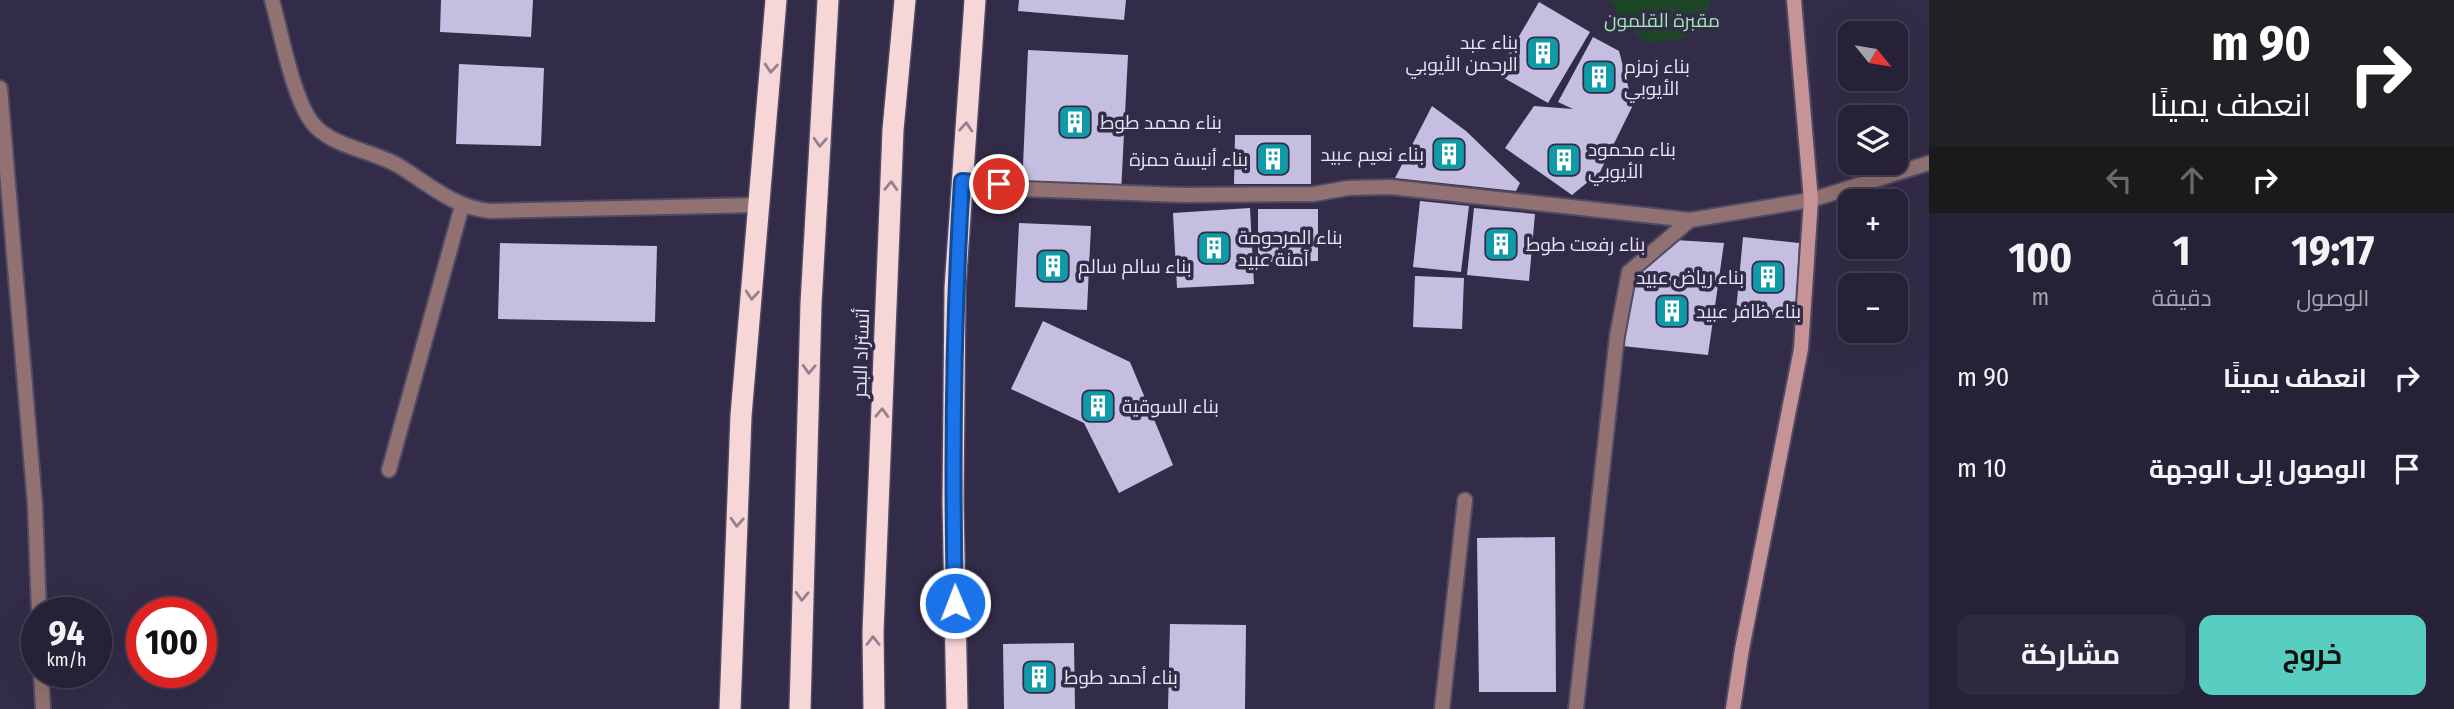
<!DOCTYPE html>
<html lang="ar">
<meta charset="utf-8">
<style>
:root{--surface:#262136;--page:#2e293e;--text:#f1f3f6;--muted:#a4a3ad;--line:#423e51;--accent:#58cec0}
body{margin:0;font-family:"Fira Sans Condensed",Cairo,sans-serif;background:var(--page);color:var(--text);direction:rtl;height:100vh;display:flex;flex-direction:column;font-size:26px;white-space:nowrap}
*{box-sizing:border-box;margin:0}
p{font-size:23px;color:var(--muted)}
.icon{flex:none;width:38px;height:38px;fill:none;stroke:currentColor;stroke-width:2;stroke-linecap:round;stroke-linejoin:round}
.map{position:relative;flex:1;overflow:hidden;direction:ltr}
.drawer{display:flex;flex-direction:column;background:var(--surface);width:525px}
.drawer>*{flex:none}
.banner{background:#202124;color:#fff;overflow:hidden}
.needle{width:46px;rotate:120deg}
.tools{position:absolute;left:1838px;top:21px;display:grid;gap:14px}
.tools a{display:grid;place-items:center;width:70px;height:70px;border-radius:14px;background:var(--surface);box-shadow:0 7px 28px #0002,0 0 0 2px var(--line);font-size:35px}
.speed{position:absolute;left:21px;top:597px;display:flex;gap:14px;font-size:35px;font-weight:700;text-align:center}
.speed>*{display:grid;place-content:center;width:91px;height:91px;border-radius:50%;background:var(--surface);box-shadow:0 7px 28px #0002,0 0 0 2px var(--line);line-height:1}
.speed small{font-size:18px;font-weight:400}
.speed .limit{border:10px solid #d22;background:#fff;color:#111}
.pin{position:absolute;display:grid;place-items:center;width:60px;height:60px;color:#fff;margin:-30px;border:4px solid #fff;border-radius:50%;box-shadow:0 2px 7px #0007}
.me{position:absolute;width:77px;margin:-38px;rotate:359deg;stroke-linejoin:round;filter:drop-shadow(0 0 5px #0008)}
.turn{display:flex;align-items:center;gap:24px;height:147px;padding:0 28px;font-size:32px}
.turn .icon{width:91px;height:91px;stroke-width:2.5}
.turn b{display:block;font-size:49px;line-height:60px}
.lanes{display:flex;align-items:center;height:66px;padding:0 28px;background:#0003;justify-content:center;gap:35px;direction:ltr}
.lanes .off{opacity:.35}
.eta{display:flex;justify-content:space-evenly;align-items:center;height:119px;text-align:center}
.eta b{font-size:42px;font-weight:700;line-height:49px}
.primary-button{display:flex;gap:14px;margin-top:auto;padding:14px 28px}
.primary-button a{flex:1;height:80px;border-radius:14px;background:var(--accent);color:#111;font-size:28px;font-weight:700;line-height:80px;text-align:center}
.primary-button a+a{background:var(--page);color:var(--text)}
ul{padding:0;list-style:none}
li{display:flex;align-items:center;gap:21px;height:91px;padding:0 28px}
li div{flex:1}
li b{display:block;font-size:26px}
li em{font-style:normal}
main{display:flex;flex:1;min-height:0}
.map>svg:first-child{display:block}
</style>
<main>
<section class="drawer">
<div class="banner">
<div class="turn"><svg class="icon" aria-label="right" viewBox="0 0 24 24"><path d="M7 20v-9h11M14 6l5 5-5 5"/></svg><div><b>90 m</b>انعطف يمينًا</div></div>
<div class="lanes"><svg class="icon off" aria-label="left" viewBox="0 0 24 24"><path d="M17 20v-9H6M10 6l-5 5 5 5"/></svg><svg class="icon off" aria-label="ahead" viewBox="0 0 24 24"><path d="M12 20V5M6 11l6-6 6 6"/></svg><svg class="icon" aria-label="right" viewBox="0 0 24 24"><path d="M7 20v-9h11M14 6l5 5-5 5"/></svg></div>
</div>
<div class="eta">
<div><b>19:17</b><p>الوصول</p></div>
<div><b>1</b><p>دقيقة</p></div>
<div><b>100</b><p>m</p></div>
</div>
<ul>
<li><svg class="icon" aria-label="right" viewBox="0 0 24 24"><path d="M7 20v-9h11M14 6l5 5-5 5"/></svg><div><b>انعطف يمينًا</b></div><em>90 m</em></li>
<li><svg class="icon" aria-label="arrive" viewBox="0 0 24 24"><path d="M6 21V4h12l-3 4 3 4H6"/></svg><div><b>الوصول إلى الوجهة</b></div><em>10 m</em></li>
</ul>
<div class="primary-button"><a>خروج</a><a>مشاركة</a></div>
</section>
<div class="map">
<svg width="1929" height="709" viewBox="0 0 1929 709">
<rect width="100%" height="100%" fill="#332c48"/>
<path fill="#1d4627" d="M 1609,0 L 1711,0 L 1703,27 L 1680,39 L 1647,42 L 1618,18 L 1614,3 Z"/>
<path fill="#c5bee1" d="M 441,0 L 533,0 L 531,37 L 440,32 Z
M 1019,0 L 1126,0 L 1124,20 L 1018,11 Z
M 1539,2 L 1590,32 L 1548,103 L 1497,74 Z
M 1593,37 L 1619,51 L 1633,105 L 1600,172 L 1572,195 L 1505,148 L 1534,106 L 1573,109 L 1558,102 Z
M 1028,50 L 1128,55 L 1121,193 L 1022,189 Z
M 459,64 L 544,68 L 541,146 L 456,144 Z
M 1432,106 L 1466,131 L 1520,183 L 1516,191 L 1395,178 Z
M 1235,135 L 1311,135 L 1311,184 L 1234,184 Z
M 1420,201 L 1469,206 L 1461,272 L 1413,267 Z
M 1250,208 L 1254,284 L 1177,288 L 1173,213 Z
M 1474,208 L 1535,214 L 1529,281 L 1467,275 Z
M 1258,209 L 1318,209 L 1318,261 L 1258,262 Z
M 1019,223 L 1091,226 L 1087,310 L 1015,307 Z
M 1743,237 L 1799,243 L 1795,319 L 1736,311 Z
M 1675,240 L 1724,243 L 1708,355 L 1622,346 L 1635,275 Z
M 500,243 L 657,246 L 655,322 L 498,319 Z
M 1415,276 L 1464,278 L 1462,329 L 1413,327 Z
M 1043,321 L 1130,362 L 1173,465 L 1119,493 L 1084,423 L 1011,389 Z
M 1555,537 L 1556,692 L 1479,692 L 1477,538 Z
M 1170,624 L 1246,625 L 1245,709 L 1168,709 Z
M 1074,643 L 1075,709 L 1004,709 L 1003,644 Z"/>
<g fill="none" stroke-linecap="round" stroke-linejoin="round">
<g stroke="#504a64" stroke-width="18">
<path id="street" d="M 272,0 C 281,32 294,106 316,127 C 337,148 374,151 399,166 C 430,185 453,207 490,211 L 759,205
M 0,88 L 35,505 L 39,612
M 962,181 L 999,184 L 1022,189 L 1183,195 L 1314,194 L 1348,188 L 1390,187 L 1690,220 L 1811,200 L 1929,163
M 389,470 L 462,206
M 41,672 L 43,709
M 1442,709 L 1465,500
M 1576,709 L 1617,336 L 1629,272 L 1690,220"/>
</g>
<g stroke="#504a64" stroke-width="18">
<path id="secondary" d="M 1733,709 L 1742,649 L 1801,349 L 1811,200 L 1794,0"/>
</g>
<g stroke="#504a64" stroke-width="24">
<path id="highway" d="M 730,709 L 741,416 L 776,0
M 800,709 L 811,304 L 828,0
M 874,709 L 873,632 L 893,130 L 905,0
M 957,709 L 953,502 L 955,288 L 975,0"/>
</g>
<use href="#street" stroke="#917172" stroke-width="14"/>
<use href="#secondary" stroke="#c69496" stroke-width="14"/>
<use href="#highway" stroke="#f6d6d7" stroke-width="21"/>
</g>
<defs><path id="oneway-chevron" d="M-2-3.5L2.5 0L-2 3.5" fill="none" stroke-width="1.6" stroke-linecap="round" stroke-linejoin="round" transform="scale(1.75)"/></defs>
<g stroke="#948190">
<use href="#oneway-chevron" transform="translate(771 68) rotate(95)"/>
<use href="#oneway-chevron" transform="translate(966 127) rotate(-86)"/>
<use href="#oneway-chevron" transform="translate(820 142) rotate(93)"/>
<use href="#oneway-chevron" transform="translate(891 186) rotate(-88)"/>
<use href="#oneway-chevron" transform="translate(752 295) rotate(95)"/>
<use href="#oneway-chevron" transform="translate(809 369) rotate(92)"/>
<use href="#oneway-chevron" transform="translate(882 413) rotate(-88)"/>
<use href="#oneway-chevron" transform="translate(737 522) rotate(93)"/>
<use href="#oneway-chevron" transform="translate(802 596) rotate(92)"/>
<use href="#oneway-chevron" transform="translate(873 641) rotate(-90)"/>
</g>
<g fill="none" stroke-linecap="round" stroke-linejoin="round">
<g stroke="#114b97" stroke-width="18">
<path id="route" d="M 955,603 C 952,462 953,322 962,181 L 999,184"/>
</g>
<use href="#route" stroke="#1a73e8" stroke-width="12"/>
</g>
<defs>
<g id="building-square" transform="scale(1.75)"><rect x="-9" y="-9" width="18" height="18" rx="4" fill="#0f9aa8" stroke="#332c48"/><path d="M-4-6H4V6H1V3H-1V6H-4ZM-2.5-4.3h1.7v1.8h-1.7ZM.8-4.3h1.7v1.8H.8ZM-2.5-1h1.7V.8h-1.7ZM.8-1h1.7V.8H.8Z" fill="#fff"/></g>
</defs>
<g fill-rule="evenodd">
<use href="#building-square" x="1543" y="53"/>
<use href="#building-square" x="1599" y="77"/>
<use href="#building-square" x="1075" y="122"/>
<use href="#building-square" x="1449" y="154"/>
<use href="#building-square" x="1273" y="159"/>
<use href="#building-square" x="1564" y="160"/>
<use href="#building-square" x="1501" y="244"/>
<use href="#building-square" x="1214" y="248"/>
<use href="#building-square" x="1053" y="266"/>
<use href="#building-square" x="1768" y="277"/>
<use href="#building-square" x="1672" y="311"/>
<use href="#building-square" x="1098" y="406"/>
<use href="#building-square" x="1039" y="677"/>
</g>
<g text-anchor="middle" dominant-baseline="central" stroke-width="7" stroke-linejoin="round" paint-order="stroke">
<g font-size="19" fill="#9bebab" stroke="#332c48">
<text x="1662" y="20">مقبرة القلمون</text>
</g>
<g font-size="19" fill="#e8e5f7" stroke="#332c48" text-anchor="start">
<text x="1518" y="42" text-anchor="end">بناء عبد<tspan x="1518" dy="22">الرحمن الأيوبي</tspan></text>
<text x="1624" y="66">بناء زمزم<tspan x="1624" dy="22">الأيوبي</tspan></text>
<text x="1100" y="122">بناء محمد طوط</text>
<text x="1588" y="149">بناء محمود<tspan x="1588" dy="22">الأيوبي</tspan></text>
<text x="1424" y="154" text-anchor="end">بناء نعيم عبيد</text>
<text x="1248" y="159" text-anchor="end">بناء أنيسة حمزة</text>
<text x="1238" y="237">بناء المرحومة<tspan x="1238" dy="22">آمنة عبيد</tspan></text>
<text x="1526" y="244">بناء رفعت طوط</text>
<text x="1078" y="266">بناء سالم سالم</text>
<text x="1744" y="277" text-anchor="end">بناء رياض عبيد</text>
<text x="1696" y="311">بناء ظافر عبيد</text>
<text x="1122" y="406">بناء السوقية</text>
<text x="1064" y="677">بناء أحمد طوط</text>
</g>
<g font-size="19" fill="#e8e5f7" stroke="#332c48">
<text transform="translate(861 353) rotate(-88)">أتستراد البحر</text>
</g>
</g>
</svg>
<div class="tools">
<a><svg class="needle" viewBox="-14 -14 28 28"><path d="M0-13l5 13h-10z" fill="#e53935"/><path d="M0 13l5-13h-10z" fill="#a4a3ad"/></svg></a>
<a><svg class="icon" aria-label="layers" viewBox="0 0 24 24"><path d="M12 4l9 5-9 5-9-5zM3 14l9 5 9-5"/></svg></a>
<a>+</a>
<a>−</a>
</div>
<div class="speed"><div>94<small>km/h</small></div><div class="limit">100</div></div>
<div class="pin" style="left:999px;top:184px;background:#d93025"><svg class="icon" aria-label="arrive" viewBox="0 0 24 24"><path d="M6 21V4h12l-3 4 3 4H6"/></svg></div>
<svg class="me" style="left:955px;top:603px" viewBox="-20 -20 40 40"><circle r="17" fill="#1a73e8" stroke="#fff" stroke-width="3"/><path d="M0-11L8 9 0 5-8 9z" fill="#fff"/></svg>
</div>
</main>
